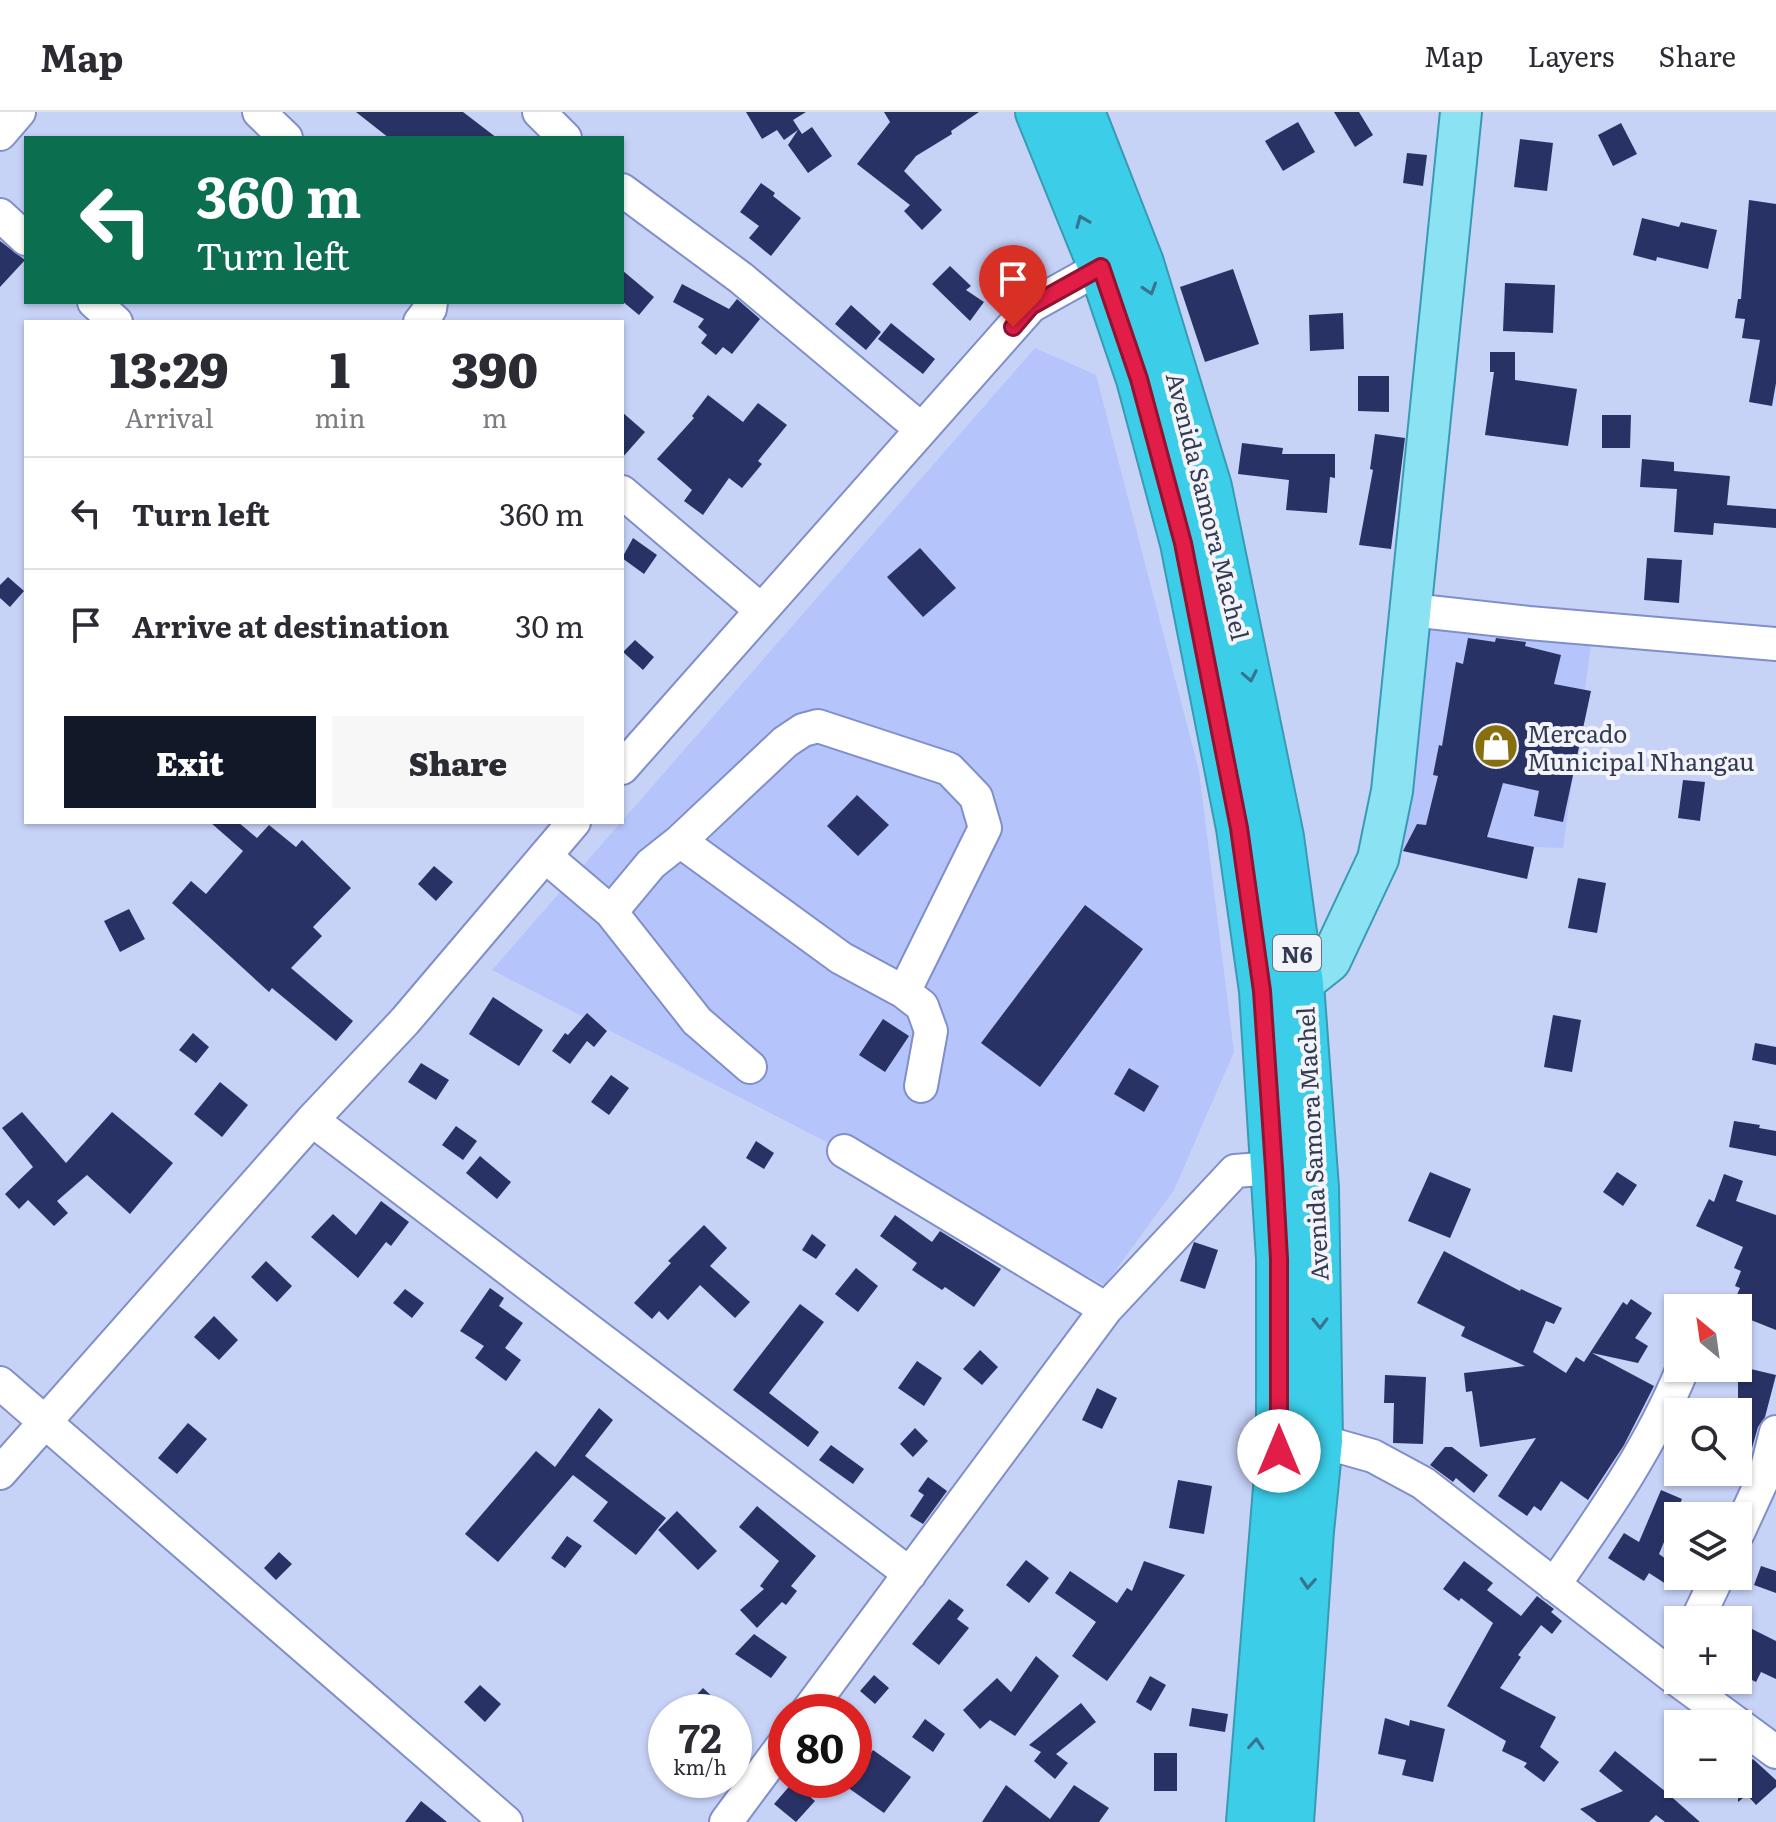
<!DOCTYPE html>
<meta charset="utf-8">
<style>
:root{--surface:#fff;--page:#f7f7f7;--text:#2b2b33;--muted:#7c7c81;--line:#e1e1e2;--accent:#111827}
body{margin:0;font-family:Literata,serif;background:var(--page);color:var(--text);height:100vh;display:flex;flex-direction:column;font-size:30px;white-space:nowrap}
*{box-sizing:border-box;margin:0}
p{font-size:26px;color:var(--muted)}
.icon{flex:none;width:44px;height:44px;fill:none;stroke:currentColor;stroke-width:2;stroke-linecap:round;stroke-linejoin:round}
.map{position:relative;flex:1;overflow:hidden}
.sheet{position:absolute;left:24px;top:208px;width:600px;height:504px;display:flex;flex-direction:column;background:var(--surface);border-radius:0px;box-shadow:0 2px 6px #0004}
.sheet>*{flex:none}
.top-card{position:absolute;left:24px;top:24px;width:600px;height:168px;border-radius:0px;box-shadow:0 2px 6px #0004;background:#0b6e4f;color:#fff;overflow:hidden}
.needle{width:52px;rotate:331deg}
.controls{position:absolute;left:1664px;top:1182px;display:grid;gap:16px}
.controls a{display:grid;place-items:center;width:88px;height:88px;border-radius:0px;background:var(--surface);box-shadow:0 2px 6px #0004;font-size:40px}
.speed{position:absolute;left:648px;top:1582px;display:flex;gap:16px;font-size:40px;font-weight:700;text-align:center}
.speed>*{display:grid;place-content:center;width:104px;height:104px;border-radius:50%;background:var(--surface);box-shadow:0 2px 6px #0004;line-height:1}
.speed small{font-size:20px;font-weight:400}
.speed .limit{border:12px solid #d22;background:#fff;color:#111}
.pin{position:absolute;display:grid;place-items:center;width:68px;height:68px;color:#fff;margin:-82px -34px;border-radius:50% 50% 50% 0;rotate:-45deg;box-shadow:0 0 8px #0007}
.pin .icon{rotate:45deg}
.me{position:absolute;width:88px;margin:-44px;rotate:0deg;stroke-linejoin:round;filter:drop-shadow(0 0 6px #0008)}
.turn{display:flex;align-items:center;gap:28px;height:168px;padding:0 40px;font-size:36px}
.turn .icon{width:104px;height:104px;stroke-width:2.5}
.turn b{display:block;font-size:56px;line-height:68px}
.eta{display:flex;justify-content:space-evenly;align-items:center;height:136px;text-align:center}
.eta b{font-size:48px;font-weight:800;line-height:56px}
.primary-button{display:flex;gap:16px;margin-top:auto;padding:16px 40px}
.primary-button a{flex:1;height:92px;border-radius:0px;background:var(--accent);color:#fff;font-size:32px;font-weight:800;line-height:92px;text-align:center}
.primary-button a+a{background:var(--page);color:var(--text)}
ul{padding:0;list-style:none}
li{display:flex;align-items:center;gap:24px;height:112px;padding:0 40px;border-top:2px solid var(--line)}
li div{flex:1}
li b{display:block;font-size:30px}
li em{font-style:normal}
header{display:flex;align-items:center;gap:48px;box-sizing:border-box;height:112px;padding:0 40px;background:var(--surface);border-bottom:2px solid var(--line)}
header strong{font-size:38px}
nav{display:flex;gap:44px;margin-inline-start:auto;font-size:28px}
.map>svg:first-child{display:block}
</style>
<header>
<strong>Map</strong>
<nav><a>Map</a><a>Layers</a><a>Share</a></nav>
</header>
<div class="map">
<svg width="1776" height="1710" viewBox="0 0 1776 1710">
<rect width="100%" height="100%" fill="#c7d2f7"/>
<path fill="#b5c4fb" d="M 1035,236 L 1096,263 L 1199,659 L 1234,940 L 1174,1078 L 1105,1173 L 492,858 Z
M 1432,507 L 1591,533 L 1563,736 L 1534,735 L 1527,767 L 1401,739 Z"/>
<path fill="#293265" d="M 356,0 L 463,0 L 497,26 L 389,26 Z
M 746,0 L 806,0 L 793,8 L 802,22 L 812,15 L 832,44 L 808,61 L 788,33 L 798,18 L 784,28 L 777,18 L 762,27 Z
M 884,0 L 979,0 L 951,19 L 952,22 L 916,44 L 904,59 L 942,98 L 922,118 L 904,99 L 910,93 L 857,52 L 890,10 Z
M 1334,0 L 1359,0 L 1373,23 L 1355,35 Z
M 1298,10 L 1315,40 L 1283,59 L 1265,29 Z
M 1621,11 L 1637,42 L 1613,54 L 1598,23 Z
M 1520,27 L 1553,31 L 1547,79 L 1514,75 Z
M 1407,41 L 1427,43 L 1423,74 L 1403,71 Z
M 761,71 L 775,81 L 773,84 L 801,106 L 771,144 L 749,126 L 759,114 L 740,100 Z
M 1749,88 L 1776,92 L 1776,271 L 1772,294 L 1749,290 L 1760,228 L 1742,226 L 1745,207 L 1735,206 L 1738,187 L 1741,187 Z
M 1642,106 L 1679,115 L 1681,110 L 1717,118 L 1708,157 L 1657,145 L 1656,149 L 1633,143 Z
M 0,129 L 25,148 L 0,175 Z
M 1009,142 L 1027,149 L 1020,165 L 1003,158 Z
M 950,154 L 971,174 L 966,178 L 984,190 L 970,209 L 932,172 Z
M 1233,157 L 1259,232 L 1205,250 L 1180,175 Z
M 622,158 L 654,185 L 639,203 L 622,189 Z
M 1505,171 L 1555,173 L 1553,221 L 1503,219 Z
M 682,172 L 729,197 L 737,187 L 760,207 L 732,242 L 723,235 L 716,243 L 701,231 L 707,223 L 698,215 L 704,207 L 673,190 Z
M 851,193 L 881,220 L 866,238 L 835,212 Z
M 1343,201 L 1344,237 L 1310,239 L 1309,203 Z
M 891,211 L 935,247 L 923,262 L 878,227 Z
M 1490,240 L 1515,240 L 1515,268 L 1577,277 L 1568,334 L 1485,323 L 1494,260 L 1490,260 Z
M 1358,264 L 1389,264 L 1389,300 L 1358,299 Z
M 708,283 L 743,310 L 758,291 L 787,313 L 758,349 L 762,352 L 742,376 L 729,366 L 703,403 L 684,389 L 692,378 L 657,347 L 694,306 L 692,304 Z
M 622,300 L 645,320 L 622,346 Z
M 1602,303 L 1631,303 L 1630,336 L 1602,336 Z
M 1375,322 L 1405,326 L 1391,437 L 1359,433 L 1373,358 L 1370,357 Z
M 1242,331 L 1283,336 L 1282,342 L 1335,342 L 1335,366 L 1330,365 L 1327,401 L 1286,398 L 1289,368 L 1238,362 Z
M 1642,347 L 1674,350 L 1674,359 L 1730,364 L 1727,393 L 1776,397 L 1776,416 L 1714,411 L 1713,423 L 1674,420 L 1677,377 L 1640,375 Z
M 633,426 L 657,443 L 644,462 L 622,446 Z
M 920,436 L 956,476 L 923,505 L 887,465 Z
M 1647,446 L 1682,448 L 1679,491 L 1644,488 Z
M 8,465 L 24,479 L 10,495 L 0,486 L 0,473 Z
M 1468,526 L 1495,530 L 1496,526 L 1526,530 L 1525,534 L 1561,543 L 1554,572 L 1591,579 L 1563,710 L 1534,704 L 1539,679 L 1503,671 L 1487,725 L 1534,735 L 1527,767 L 1403,739 L 1417,712 L 1426,713 L 1438,664 L 1433,663 L 1439,633 L 1442,634 L 1456,550 L 1463,552 Z
M 635,528 L 654,545 L 643,558 L 623,540 Z
M 1683,668 L 1705,670 L 1700,709 L 1678,706 Z
M 857,683 L 889,713 L 858,744 L 827,714 Z
M 210,710 L 238,710 L 257,726 L 269,713 L 296,735 L 302,728 L 351,776 L 313,815 L 322,824 L 291,856 L 353,909 L 336,929 L 272,876 L 269,880 L 172,791 L 191,769 L 206,782 L 243,739 Z
M 434,754 L 453,770 L 436,789 L 418,772 Z
M 1578,766 L 1606,771 L 1597,821 L 1568,816 Z
M 1085,793 L 1143,837 L 1040,975 L 981,931 Z
M 129,797 L 145,827 L 120,840 L 104,809 Z
M 493,885 L 543,918 L 519,954 L 469,922 Z
M 587,901 L 607,919 L 594,935 L 587,929 L 570,952 L 552,939 L 565,921 L 568,923 Z
M 1553,903 L 1581,908 L 1572,960 L 1544,955 Z
M 883,907 L 909,924 L 885,960 L 859,943 Z
M 193,921 L 209,935 L 196,951 L 179,938 Z
M 1755,931 L 1776,935 L 1776,953 L 1752,948 Z
M 421,951 L 449,968 L 436,988 L 408,970 Z
M 1129,956 L 1159,974 L 1144,1000 L 1114,982 Z
M 611,963 L 629,976 L 609,1003 L 591,990 Z
M 220,970 L 248,993 L 222,1025 L 194,1002 Z
M 22,1000 L 66,1051 L 112,1000 L 173,1051 L 130,1102 L 87,1063 L 57,1089 L 68,1101 L 54,1114 L 28,1088 L 19,1097 L 5,1082 L 33,1055 L 2,1016 Z
M 1734,1009 L 1760,1013 L 1759,1016 L 1776,1019 L 1776,1044 L 1729,1035 Z
M 456,1014 L 477,1029 L 463,1048 L 442,1033 Z
M 756,1029 L 774,1041 L 764,1057 L 746,1046 Z
M 480,1044 L 511,1070 L 497,1087 L 466,1061 Z
M 1430,1060 L 1471,1077 L 1450,1126 L 1408,1109 Z
M 1617,1060 L 1637,1073 L 1623,1094 L 1603,1080 Z
M 1724,1062 L 1743,1069 L 1736,1089 L 1776,1103 L 1776,1218 L 1741,1204 L 1744,1199 L 1732,1194 L 1740,1176 L 1735,1174 L 1741,1159 L 1734,1156 L 1743,1135 L 1696,1114 L 1709,1087 L 1714,1090 Z
M 381,1089 L 409,1110 L 391,1134 L 386,1130 L 358,1166 L 311,1125 L 333,1102 L 356,1123 Z
M 895,1103 L 932,1130 L 940,1119 L 1001,1157 L 974,1195 L 945,1175 L 942,1178 L 912,1158 L 917,1151 L 880,1124 Z
M 704,1113 L 727,1136 L 710,1154 L 750,1190 L 735,1206 L 700,1173 L 668,1208 L 659,1199 L 652,1207 L 634,1191 L 671,1151 L 668,1149 Z
M 812,1122 L 826,1133 L 816,1147 L 802,1138 Z
M 1194,1130 L 1218,1138 L 1205,1177 L 1180,1169 Z
M 1444,1139 L 1520,1179 L 1521,1177 L 1562,1196 L 1554,1212 L 1546,1209 L 1533,1240 L 1566,1261 L 1576,1245 L 1584,1250 L 1623,1190 L 1627,1193 L 1631,1187 L 1652,1201 L 1635,1226 L 1648,1234 L 1638,1251 L 1592,1241 L 1654,1274 L 1624,1333 L 1588,1388 L 1561,1369 L 1541,1399 L 1534,1394 L 1527,1404 L 1498,1384 L 1536,1326 L 1480,1335 L 1472,1279 L 1466,1280 L 1464,1261 L 1525,1254 L 1461,1224 L 1465,1215 L 1417,1191 Z
M 266,1149 L 292,1174 L 277,1190 L 251,1165 Z
M 856,1156 L 878,1174 L 858,1200 L 835,1182 Z
M 490,1176 L 504,1186 L 499,1194 L 523,1211 L 505,1236 L 521,1248 L 506,1269 L 475,1246 L 484,1234 L 460,1219 Z
M 405,1177 L 424,1191 L 412,1206 L 393,1191 Z
M 800,1192 L 824,1210 L 769,1281 L 819,1320 L 808,1335 L 733,1278 Z
M 214,1204 L 238,1228 L 219,1248 L 194,1225 Z
M 980,1238 L 998,1255 L 982,1273 L 963,1257 Z
M 917,1249 L 942,1266 L 924,1294 L 898,1276 Z
M 1738,1254 L 1776,1263 L 1765,1305 L 1758,1315 L 1752,1336 L 1738,1332 Z
M 1385,1263 L 1426,1265 L 1423,1332 L 1393,1331 L 1394,1291 L 1384,1291 Z
M 1097,1276 L 1117,1286 L 1102,1317 L 1082,1308 Z
M 599,1296 L 613,1308 L 585,1344 L 666,1406 L 636,1443 L 593,1409 L 608,1390 L 573,1363 L 498,1450 L 465,1422 L 536,1339 L 555,1355 Z
M 188,1311 L 207,1327 L 177,1362 L 158,1346 Z
M 915,1316 L 928,1329 L 913,1345 L 900,1332 Z
M 831,1333 L 864,1357 L 853,1372 L 819,1348 Z
M 1445,1335 L 1452,1335 L 1488,1363 L 1474,1381 L 1456,1366 L 1453,1370 L 1430,1353 Z
M 928,1365 L 947,1379 L 923,1412 L 910,1404 L 924,1383 L 918,1379 Z
M 1178,1368 L 1212,1374 L 1204,1422 L 1169,1416 Z
M 1661,1378 L 1682,1387 L 1659,1442 L 1677,1455 L 1666,1472 L 1649,1461 L 1644,1469 L 1608,1446 L 1624,1421 L 1639,1430 Z
M 757,1394 L 816,1444 L 791,1474 L 797,1479 L 786,1493 L 782,1490 L 757,1516 L 740,1498 L 764,1477 L 760,1474 L 779,1449 L 739,1415 Z
M 677,1399 L 717,1439 L 698,1458 L 658,1418 Z
M 567,1424 L 582,1434 L 565,1456 L 551,1446 Z
M 279,1440 L 292,1452 L 276,1468 L 264,1456 Z
M 1026,1448 L 1049,1466 L 1029,1491 L 1006,1473 Z
M 1144,1449 L 1185,1463 L 1107,1569 L 1072,1544 L 1096,1510 L 1055,1481 L 1070,1459 L 1117,1491 L 1127,1476 L 1132,1479 Z
M 1464,1449 L 1493,1471 L 1487,1478 L 1521,1504 L 1537,1484 L 1554,1497 L 1551,1500 L 1562,1509 L 1552,1522 L 1541,1513 L 1518,1543 L 1521,1545 L 1500,1576 L 1556,1605 L 1540,1635 L 1559,1650 L 1544,1670 L 1524,1655 L 1527,1651 L 1502,1639 L 1506,1629 L 1447,1594 L 1493,1511 L 1461,1486 L 1459,1489 L 1443,1477 Z
M 1761,1454 L 1776,1459 L 1776,1481 L 1754,1473 Z
M 949,1487 L 964,1498 L 957,1507 L 969,1516 L 939,1553 L 912,1532 Z
M 1738,1510 L 1776,1529 L 1776,1567 L 1761,1560 L 1756,1570 L 1738,1561 Z
M 754,1522 L 787,1545 L 771,1566 L 735,1542 Z
M 1036,1544 L 1059,1564 L 1015,1624 L 990,1608 L 980,1617 L 963,1598 L 997,1566 L 1011,1580 Z
M 874,1563 L 889,1576 L 875,1592 L 860,1579 Z
M 1150,1564 L 1166,1573 L 1151,1599 L 1136,1590 Z
M 480,1573 L 501,1592 L 485,1610 L 464,1590 Z
M 703,1576 L 719,1591 L 711,1600 L 699,1600 L 689,1591 Z
M 1081,1591 L 1096,1610 L 1056,1642 L 1068,1651 L 1055,1667 L 1034,1649 L 1041,1640 L 1029,1633 Z
M 1192,1596 L 1228,1602 L 1225,1620 L 1189,1614 Z
M 1385,1606 L 1409,1614 L 1410,1608 L 1445,1617 L 1433,1670 L 1402,1663 L 1406,1648 L 1378,1642 Z
M 925,1607 L 945,1622 L 933,1640 L 912,1625 Z
M 854,1626 L 871,1641 L 873,1638 L 911,1665 L 884,1701 L 847,1675 L 854,1668 Z
M 1615,1639 L 1666,1680 L 1700,1710 L 1665,1710 L 1656,1703 L 1649,1710 L 1597,1710 L 1580,1697 L 1623,1679 L 1599,1659 Z
M 1154,1641 L 1177,1641 L 1177,1679 L 1154,1679 Z
M 1753,1647 L 1776,1668 L 1776,1675 L 1756,1693 L 1747,1683 L 1738,1690 L 1738,1660 Z
M 793,1670 L 815,1689 L 796,1710 L 774,1692 Z
M 1006,1673 L 1050,1707 L 1074,1673 L 1109,1696 L 1099,1710 L 982,1710 Z
M 421,1689 L 447,1710 L 405,1710 Z"/>
<g fill="none" stroke-linecap="round" stroke-linejoin="round">
<g stroke="#808fca" stroke-width="36">
<path id="minor" d="M 259,0 L 286,26
M 539,0 L 565,26
M 0,22 L 19,0
M 622,78 L 741,166 L 921,317
M 0,103 L 26,127
M 94,190 L 116,210
M 420,210 L 430,197 L 431,190
M 622,380 L 761,498
M 1411,498 L 1529,511 L 1776,532
M 622,656 L 1031,194 L 1101,155
M 680,729 L 841,846 L 904,880 L 922,894 L 931,919 L 921,974
M 545,744 L 611,800 L 697,909 L 750,955
M 611,800 L 651,752 L 680,729 L 785,630 L 803,618 L 818,614 L 949,657 L 976,685 L 985,716 L 904,880
M 312,1008 L 910,1462
M 844,1039 L 1106,1197
M 0,1271 L 506,1710
M 1320,1329 L 1373,1344 L 1423,1371 L 1671,1563 L 1776,1640
M 0,1361 L 312,1008 L 405,909 L 574,710
M 1738,1421 L 1766,1360 L 1776,1320
M 1554,1473 C 1602,1404 1650,1336 1682,1258
M 1697,1508 L 1718,1464
M 807,1600 L 1106,1197 L 1235,1059 L 1274,1056
M 726,1710 L 786,1629"/>
</g>
<g stroke="#399ab4" stroke-width="44">
<path id="major" d="M 1301,872 L 1330,849 L 1378,747 L 1392,679 L 1461,0"/>
</g>
<g stroke="#399ab4" stroke-width="48">
<path id="highway" d="M 1038,0 L 1101,155 L 1139,267 L 1183,431 L 1239,716 L 1262,879 L 1279,1147 L 1279,1339 L 1249,1710
M 1082,0 L 1141,151 L 1209,375 L 1281,725 L 1301,872 L 1316,1076 L 1320,1329 L 1311,1419 L 1291,1710"/>
</g>
<use href="#minor" stroke="#fff" stroke-width="32"/>
<use href="#major" stroke="#8ae2f2" stroke-width="40"/>
<use href="#highway" stroke="#3ccee9" stroke-width="44"/>
</g>
<defs><path id="oneway-chevron" d="M-2-3.5L2.5 0L-2 3.5" fill="none" stroke-width="1.6" stroke-linecap="round" stroke-linejoin="round" transform="scale(2)"/></defs>
<g stroke="#37758f">
<use href="#oneway-chevron" transform="translate(1082 109) rotate(-112)"/>
<use href="#oneway-chevron" transform="translate(1150 177) rotate(72)"/>
<use href="#oneway-chevron" transform="translate(1250 564) rotate(79)"/>
<use href="#oneway-chevron" transform="translate(1320 1211) rotate(89)"/>
<use href="#oneway-chevron" transform="translate(1308 1471) rotate(94)"/>
<use href="#oneway-chevron" transform="translate(1256 1632) rotate(-86)"/>
</g>
<g fill="none" stroke-linecap="round" stroke-linejoin="round">
<g stroke="#92132f" stroke-width="20">
<path id="route" d="M 1013,215 L 1031,194 L 1101,155 L 1139,267 L 1183,431 L 1239,716 L 1262,879 L 1274,1056 L 1279,1147 L 1279,1339"/>
</g>
<use href="#route" stroke="#e11d48" stroke-width="14"/>
</g>
<defs>
<g id="shop-disc" transform="scale(2.3)"><circle r="9.5" fill="#876f0f" stroke="#f2f4fa"/><path d="M-5-2.5h2.3a2.7 3.5 0 0 1 5.4 0H5L5.5 6h-11ZM-1.5-2.5h3a1.5 2.3 0 0 0-3 0Z" fill="#fff"/></g>
</defs>
<g fill-rule="evenodd">
<use href="#shop-disc" x="1496" y="634"/>
</g>
<g text-anchor="middle" dominant-baseline="central" stroke-width="8" stroke-linejoin="round" paint-order="stroke">
<rect fill="#f2f4fa" stroke="#6c7285" stroke-width="2" x="1273" y="823" width="48" height="36" rx="6"/>
<g font-size="22" font-weight="bold" fill="#333a53">
<text x="1297" y="841">N6</text>
</g>
<g font-size="24" fill="#333a53" stroke="#f2f4fa">
<text transform="translate(1209 394) rotate(76)">Avenida Samora Machel</text>
<text transform="translate(1311 1032) rotate(-93)">Avenida Samora Machel</text>
</g>
<g font-size="24" fill="#333a53" stroke="#f2f4fa" text-anchor="start">
<text x="1527" y="620">Mercado<tspan x="1527" dy="28">Municipal Nhangau</tspan></text>
</g>
</g>
</svg>
<div class="controls">
<a><svg class="needle" viewBox="-14 -14 28 28"><path d="M0-13l5 13h-10z" fill="#e53935"/><path d="M0 13l5-13h-10z" fill="#7c7c81"/></svg></a>
<a><svg class="icon" aria-label="search" viewBox="0 0 24 24"><circle cx="10" cy="10" r="6"/><path d="M15 15l6 6"/></svg></a>
<a><svg class="icon" aria-label="layers" viewBox="0 0 24 24"><path d="M12 4l9 5-9 5-9-5zM3 14l9 5 9-5"/></svg></a>
<a>+</a>
<a>−</a>
</div>
<div class="speed"><div>72<small>km/h</small></div><div class="limit">80</div></div>
<div class="pin" style="left:1013px;top:215px;background:#d93025"><svg class="icon" aria-label="arrive" viewBox="0 0 24 24"><path d="M6 21V4h12l-3 4 3 4H6"/></svg></div>
<svg class="me" style="left:1279px;top:1339px" viewBox="-20 -20 40 40"><circle r="19" fill="#fff"/><path d="M0-13L10 11 0 6-10 11z" fill="#e11d48"/></svg>
<div class="top-card">
<div class="turn"><svg class="icon" aria-label="left" viewBox="0 0 24 24"><path d="M17 20v-9H6M10 6l-5 5 5 5"/></svg><div><b>360 m</b>Turn left</div></div>
</div>
<section class="sheet">
<div class="eta">
<div><b>13:29</b><p>Arrival</p></div>
<div><b>1</b><p>min</p></div>
<div><b>390</b><p>m</p></div>
</div>
<ul>
<li><svg class="icon" aria-label="left" viewBox="0 0 24 24"><path d="M17 20v-9H6M10 6l-5 5 5 5"/></svg><div><b>Turn left</b></div><em>360 m</em></li>
<li><svg class="icon" aria-label="arrive" viewBox="0 0 24 24"><path d="M6 21V4h12l-3 4 3 4H6"/></svg><div><b>Arrive at destination</b></div><em>30 m</em></li>
</ul>
<div class="primary-button"><a>Exit</a><a>Share</a></div>
</section>
</div>
